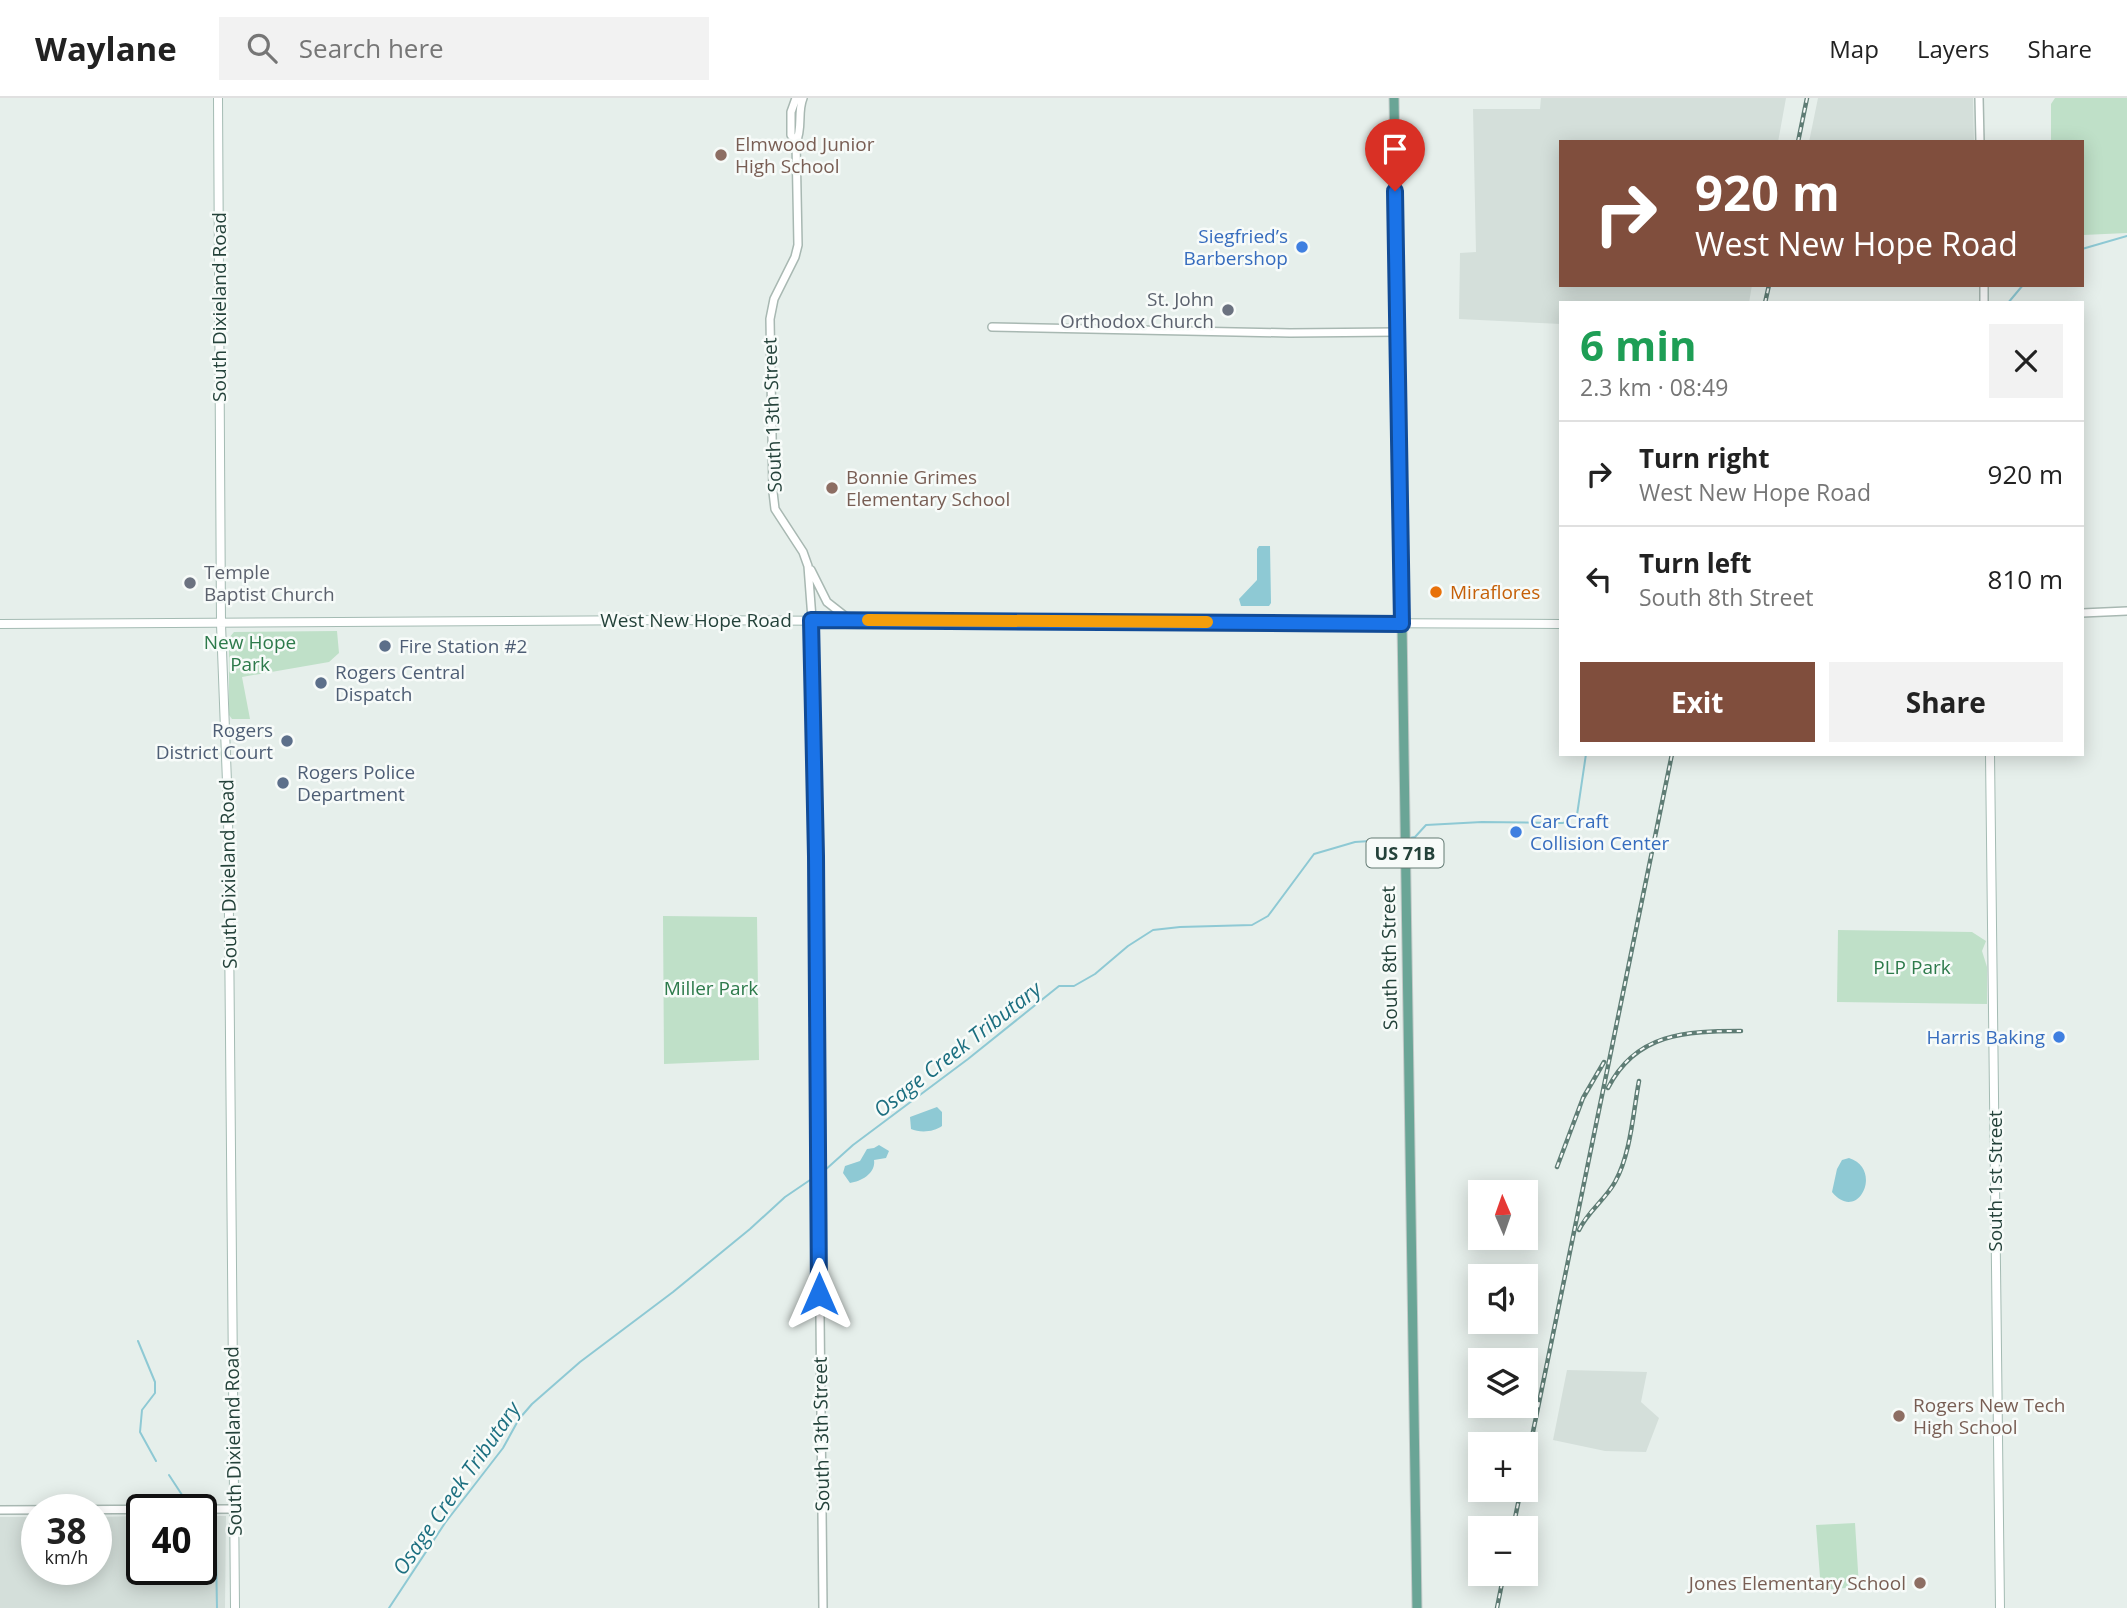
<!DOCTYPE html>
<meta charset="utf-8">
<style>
:root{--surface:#fff;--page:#f2f2f2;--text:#222;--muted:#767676;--line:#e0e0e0;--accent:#804e3d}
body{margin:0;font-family:"Open Sans",sans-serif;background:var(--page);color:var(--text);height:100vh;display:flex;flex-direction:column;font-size:26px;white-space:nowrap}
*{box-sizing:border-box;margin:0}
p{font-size:23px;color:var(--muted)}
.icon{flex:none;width:38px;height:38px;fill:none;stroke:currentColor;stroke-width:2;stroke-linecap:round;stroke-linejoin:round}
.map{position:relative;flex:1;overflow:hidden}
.drawer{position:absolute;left:1559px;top:203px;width:525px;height:455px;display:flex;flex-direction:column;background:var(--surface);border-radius:0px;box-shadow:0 4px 18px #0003}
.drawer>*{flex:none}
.hud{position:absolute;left:1559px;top:42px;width:525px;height:147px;border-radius:0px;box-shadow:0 4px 18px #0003;background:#804e3d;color:#fff;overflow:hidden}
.needle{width:46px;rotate:358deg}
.tools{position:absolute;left:1468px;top:1082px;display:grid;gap:14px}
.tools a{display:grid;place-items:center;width:70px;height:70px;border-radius:0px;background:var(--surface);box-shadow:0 4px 18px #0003;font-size:35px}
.speed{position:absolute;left:21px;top:1396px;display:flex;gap:14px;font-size:35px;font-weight:700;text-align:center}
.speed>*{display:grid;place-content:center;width:91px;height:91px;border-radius:50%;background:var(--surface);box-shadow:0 4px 18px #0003;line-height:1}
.speed small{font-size:18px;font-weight:400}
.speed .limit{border:4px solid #111;border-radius:10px;background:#fff;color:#111}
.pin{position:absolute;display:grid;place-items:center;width:60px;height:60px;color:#fff;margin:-72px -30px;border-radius:50% 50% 50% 0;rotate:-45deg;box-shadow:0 0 7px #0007}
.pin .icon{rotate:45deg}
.me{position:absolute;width:77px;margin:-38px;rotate:0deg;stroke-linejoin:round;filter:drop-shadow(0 0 5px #0008)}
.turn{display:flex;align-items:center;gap:24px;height:147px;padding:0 21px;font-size:32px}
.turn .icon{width:91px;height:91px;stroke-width:2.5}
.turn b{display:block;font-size:49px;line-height:60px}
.round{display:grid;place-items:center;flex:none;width:74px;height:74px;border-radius:0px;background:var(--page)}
.head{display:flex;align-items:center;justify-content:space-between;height:119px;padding:0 21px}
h1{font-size:42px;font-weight:700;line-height:52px;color:#1e9e55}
.button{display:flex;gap:14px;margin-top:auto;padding:14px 21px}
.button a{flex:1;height:80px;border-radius:0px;background:var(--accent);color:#fff;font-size:28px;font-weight:700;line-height:80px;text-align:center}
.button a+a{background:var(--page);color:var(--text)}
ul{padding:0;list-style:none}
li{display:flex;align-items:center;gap:21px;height:105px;padding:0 21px;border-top:2px solid var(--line)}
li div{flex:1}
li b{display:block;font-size:26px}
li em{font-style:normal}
header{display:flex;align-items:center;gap:42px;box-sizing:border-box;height:98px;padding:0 35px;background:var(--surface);border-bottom:2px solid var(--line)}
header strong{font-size:33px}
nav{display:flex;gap:38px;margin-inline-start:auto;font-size:24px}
.search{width:490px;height:63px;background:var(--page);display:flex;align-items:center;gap:18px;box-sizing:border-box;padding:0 24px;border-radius:0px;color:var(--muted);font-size:26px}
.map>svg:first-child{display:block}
</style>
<header>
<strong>Waylane</strong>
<div class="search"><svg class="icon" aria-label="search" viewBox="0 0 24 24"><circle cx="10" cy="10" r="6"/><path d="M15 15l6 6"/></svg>Search here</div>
<nav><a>Map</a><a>Layers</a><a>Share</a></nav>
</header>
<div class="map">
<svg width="2127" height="1510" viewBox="0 0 2127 1510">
<rect width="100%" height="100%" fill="#e6efeb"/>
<path fill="#d4dfda" d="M 1541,0 L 1786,0 L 1778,44 L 1561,44 L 1561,187 L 1752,187 L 1749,205 L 1561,205 L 1561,226 L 1459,221 L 1460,155 L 1476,154 L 1473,11 L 1540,11 Z
M 1818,0 L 1973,0 L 1974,44 L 1809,44 Z
M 1567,1272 L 1647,1274 L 1641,1304 L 1659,1320 L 1646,1354 L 1605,1353 L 1553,1342 Z
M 142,1418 L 142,1472 L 201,1472 L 201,1418 L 226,1418 L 225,1510 L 0,1510 L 0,1419 L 37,1419 L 37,1472 L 96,1472 L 96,1419 Z"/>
<path fill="#bfe0c8" d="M 2055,0 L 2127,0 L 2127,135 L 2083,137 L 2082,44 L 1986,44 L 2051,42 L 2051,6 Z
M 337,533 L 339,555 L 329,564 L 242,579 L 250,621 L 232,621 L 229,617 L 229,540 L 234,534 Z
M 663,818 L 757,819 L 759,962 L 664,966 Z
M 1838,832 L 1972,834 L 1986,843 L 1982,853 L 1987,869 L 1987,906 L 1837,904 Z
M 1855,1425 L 1859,1489 L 1821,1492 L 1816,1427 Z"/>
<path fill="#8ec9d4" d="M 1259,448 L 1270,448 L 1271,505 L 1269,508 L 1241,508 L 1239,501 L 1257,482 L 1257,451 Z
M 937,1009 L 942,1014 L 942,1028 C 934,1034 920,1035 911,1031 L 910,1019 Z
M 879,1047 L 889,1053 L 886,1060 L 874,1062 C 876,1075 862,1083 850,1085 L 843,1075 L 845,1068 L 860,1063 L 867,1051 L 874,1050 Z
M 1849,1060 C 1884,1071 1858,1126 1832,1094 L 1837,1071 L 1842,1062 Z"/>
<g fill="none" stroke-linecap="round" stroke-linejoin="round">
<path stroke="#8ec9d4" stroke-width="2" d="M 2082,151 L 2127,138
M 2008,205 L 2023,187
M 1409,740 L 1415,739 L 1426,727 L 1482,724 L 1563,725 L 1577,717 L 1586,656
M 824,1073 L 853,1047 L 968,961 L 1059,888 L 1074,888 L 1095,876 L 1128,848 L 1153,832 L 1180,829 L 1252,827 L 1268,818 L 1314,756 L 1355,744 L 1401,741
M 138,1243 L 155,1284 L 155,1295 L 142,1312 L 140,1334 L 156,1363
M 169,1377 L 186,1403
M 201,1425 L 216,1446
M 216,1454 L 217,1510
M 389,1510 L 445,1425 L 503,1350 L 519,1321 L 532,1306 L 580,1264 L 673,1194 L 750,1131 L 785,1099 L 813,1080"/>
<g stroke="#a8b8b2" stroke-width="10">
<path id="tertiary" d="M 803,0 C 797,14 803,31 796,44 L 798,147 L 795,159 L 774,201 L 770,221 L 773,394 L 775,411 L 803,454 L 808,468 L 813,534 L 823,1510
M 1979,0 L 1980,44
M 796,44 L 791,37 L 791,14 L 796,0
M 1984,187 L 1984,205
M 992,229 L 1290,235 L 1397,234
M 811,472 L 827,504 L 850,522
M 2082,515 L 2127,513
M 0,1412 L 234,1411"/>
</g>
<g stroke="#a4bbb3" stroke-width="10">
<path id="secondary" d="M 218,0 L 221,526 L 228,711 L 235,1510
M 0,526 L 665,522 L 1561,526
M 1990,656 L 2000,1510"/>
</g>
<g stroke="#c2cac8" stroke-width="11">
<path id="primary" d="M 1394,0 L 1417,1510"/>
</g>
<use href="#tertiary" stroke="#fff" stroke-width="7"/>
<use href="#secondary" stroke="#fff" stroke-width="8"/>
<use href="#primary" stroke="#6aa596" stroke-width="9"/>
<g stroke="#5f7d75" stroke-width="4.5">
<path id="rail" d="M 1798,44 L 1807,0
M 1765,205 L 1769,187
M 1608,990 C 1636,935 1686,933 1741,933
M 1557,1069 L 1583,1000 L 1604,964
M 1579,1132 C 1588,1113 1605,1102 1615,1084 C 1631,1055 1633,1015 1639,983
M 1526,1368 L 1672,656
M 1513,1430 L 1521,1391
M 1497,1510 L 1504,1475"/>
</g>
<use href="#rail" stroke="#f7fbf9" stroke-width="2" stroke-dasharray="5" stroke-linecap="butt"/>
</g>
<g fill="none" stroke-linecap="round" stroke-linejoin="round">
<g stroke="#114b97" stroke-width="18">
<path id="route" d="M 819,1196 L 816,758 L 811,522 L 1402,526 L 1395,93"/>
</g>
<use href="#route" stroke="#1a73e8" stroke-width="12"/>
<path stroke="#f59e0b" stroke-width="12" d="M 868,522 L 1207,524"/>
</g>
<g fill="#8d6e63" stroke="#f7fbf9" stroke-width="2.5">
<circle cx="721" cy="57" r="7"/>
<circle cx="832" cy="390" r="7"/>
<circle cx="1899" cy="1318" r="7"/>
<circle cx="1920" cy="1485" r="7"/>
</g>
<g fill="#3f7fe0" stroke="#f7fbf9" stroke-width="2.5">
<circle cx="1302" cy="149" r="7"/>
<circle cx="1516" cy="734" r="7"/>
<circle cx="2059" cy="939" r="7"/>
</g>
<g fill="#6b7280" stroke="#f7fbf9" stroke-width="2.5">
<circle cx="1228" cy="212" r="7"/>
<circle cx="190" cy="485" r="7"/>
</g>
<circle fill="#e8710a" stroke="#f7fbf9" stroke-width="2.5" cx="1436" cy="494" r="7"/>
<g fill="#5c6f8a" stroke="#f7fbf9" stroke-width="2.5">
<circle cx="385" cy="548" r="7"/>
<circle cx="321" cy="585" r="7"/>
<circle cx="287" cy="643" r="7"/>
<circle cx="283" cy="685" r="7"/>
</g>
<g text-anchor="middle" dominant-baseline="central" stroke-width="5" stroke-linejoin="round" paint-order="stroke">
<rect fill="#f7fbf9" stroke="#637a73" stroke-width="2" x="1366.5" y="740.5" width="77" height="29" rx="5"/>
<g font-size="18" font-weight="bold" fill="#24423a">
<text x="1405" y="755">US 71B</text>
</g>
<g font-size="19" fill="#785e54" stroke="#f7fbf9" text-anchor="start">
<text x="735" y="46">Elmwood Junior<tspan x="735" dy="22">High School</tspan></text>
<text x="846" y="379">Bonnie Grimes<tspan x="846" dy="22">Elementary School</tspan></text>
<text x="1913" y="1307">Rogers New Tech<tspan x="1913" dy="22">High School</tspan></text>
<text x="1906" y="1485" text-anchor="end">Jones Elementary School</text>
</g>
<g font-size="19" fill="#366cbe" stroke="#f7fbf9" text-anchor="end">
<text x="1288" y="138">Siegfried’s<tspan x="1288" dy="22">Barbershop</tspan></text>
<text x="1530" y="723" text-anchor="start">Car Craft<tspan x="1530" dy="22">Collision Center</tspan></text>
<text x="2045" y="939">Harris Baking</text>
</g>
<g font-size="19" fill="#5b616d" stroke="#f7fbf9" text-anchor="end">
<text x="1214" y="201">St. John<tspan x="1214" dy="22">Orthodox Church</tspan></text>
<text x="204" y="474" text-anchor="start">Temple<tspan x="204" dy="22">Baptist Church</tspan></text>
</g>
<g font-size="19" fill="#24423a" stroke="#f7fbf9">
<text transform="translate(219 209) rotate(-90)">South Dixieland Road</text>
<text transform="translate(772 317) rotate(-92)">South 13th Street</text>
<text x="696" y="522">West New Hope Road</text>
<text transform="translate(228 776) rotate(-91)">South Dixieland Road</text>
<text transform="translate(1389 860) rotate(-91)">South 8th Street</text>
<text transform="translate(1995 1083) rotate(-90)">South 1st Street</text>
<text transform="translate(821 1336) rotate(-91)">South 13th Street</text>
<text transform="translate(233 1343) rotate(-91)">South Dixieland Road</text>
</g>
<g font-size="19" fill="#c56008" stroke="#f7fbf9" text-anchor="start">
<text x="1450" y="494">Miraflores</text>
</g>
<g font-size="19" fill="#2d7a4b" stroke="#f7fbf9">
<text x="250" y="544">New Hope<tspan x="250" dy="22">Park</tspan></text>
<text x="1912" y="869">PLP Park</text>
<text x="711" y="890">Miller Park</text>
</g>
<g font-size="19" fill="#4e5e75" stroke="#f7fbf9" text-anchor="start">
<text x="399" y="548">Fire Station #2</text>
<text x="335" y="574">Rogers Central<tspan x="335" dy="22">Dispatch</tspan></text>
<text x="273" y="632" text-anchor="end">Rogers<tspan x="273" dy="22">District Court</tspan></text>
<text x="297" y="674">Rogers Police<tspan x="297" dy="22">Department</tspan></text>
</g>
<g font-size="21" font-style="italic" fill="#1c6f80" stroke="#f7fbf9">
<text transform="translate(957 951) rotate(-38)">Osage Creek Tributary</text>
<text transform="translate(456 1390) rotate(-55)">Osage Creek Tributary</text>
</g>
</g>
</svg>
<div class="tools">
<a><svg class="needle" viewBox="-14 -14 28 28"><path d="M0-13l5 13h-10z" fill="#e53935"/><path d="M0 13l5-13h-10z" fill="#767676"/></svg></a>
<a><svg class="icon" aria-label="sound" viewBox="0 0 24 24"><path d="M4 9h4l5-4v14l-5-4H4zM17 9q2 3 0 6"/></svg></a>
<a><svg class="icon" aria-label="layers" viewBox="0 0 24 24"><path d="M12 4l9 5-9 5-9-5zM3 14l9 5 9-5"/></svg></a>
<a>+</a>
<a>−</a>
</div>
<div class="speed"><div>38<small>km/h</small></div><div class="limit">40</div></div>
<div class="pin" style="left:1395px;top:93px;background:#d93025"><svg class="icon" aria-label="arrive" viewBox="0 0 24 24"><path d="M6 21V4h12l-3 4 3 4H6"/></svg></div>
<svg class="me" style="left:819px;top:1196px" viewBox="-20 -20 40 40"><path d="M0-17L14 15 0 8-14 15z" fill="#1a73e8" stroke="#fff" stroke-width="4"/></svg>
<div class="hud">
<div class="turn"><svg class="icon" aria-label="right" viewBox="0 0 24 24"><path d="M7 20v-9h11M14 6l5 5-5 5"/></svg><div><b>920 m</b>West New Hope Road</div></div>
</div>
<section class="drawer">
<div class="head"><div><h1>6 min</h1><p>2.3 km · 08:49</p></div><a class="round"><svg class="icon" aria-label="close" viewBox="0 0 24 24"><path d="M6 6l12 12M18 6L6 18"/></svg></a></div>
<ul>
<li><svg class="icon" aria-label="right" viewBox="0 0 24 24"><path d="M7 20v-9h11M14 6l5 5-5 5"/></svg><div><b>Turn right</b><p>West New Hope Road</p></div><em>920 m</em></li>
<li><svg class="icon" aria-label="left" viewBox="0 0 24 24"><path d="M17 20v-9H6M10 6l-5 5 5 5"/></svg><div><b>Turn left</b><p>South 8th Street</p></div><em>810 m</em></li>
</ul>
<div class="button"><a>Exit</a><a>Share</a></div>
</section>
</div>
